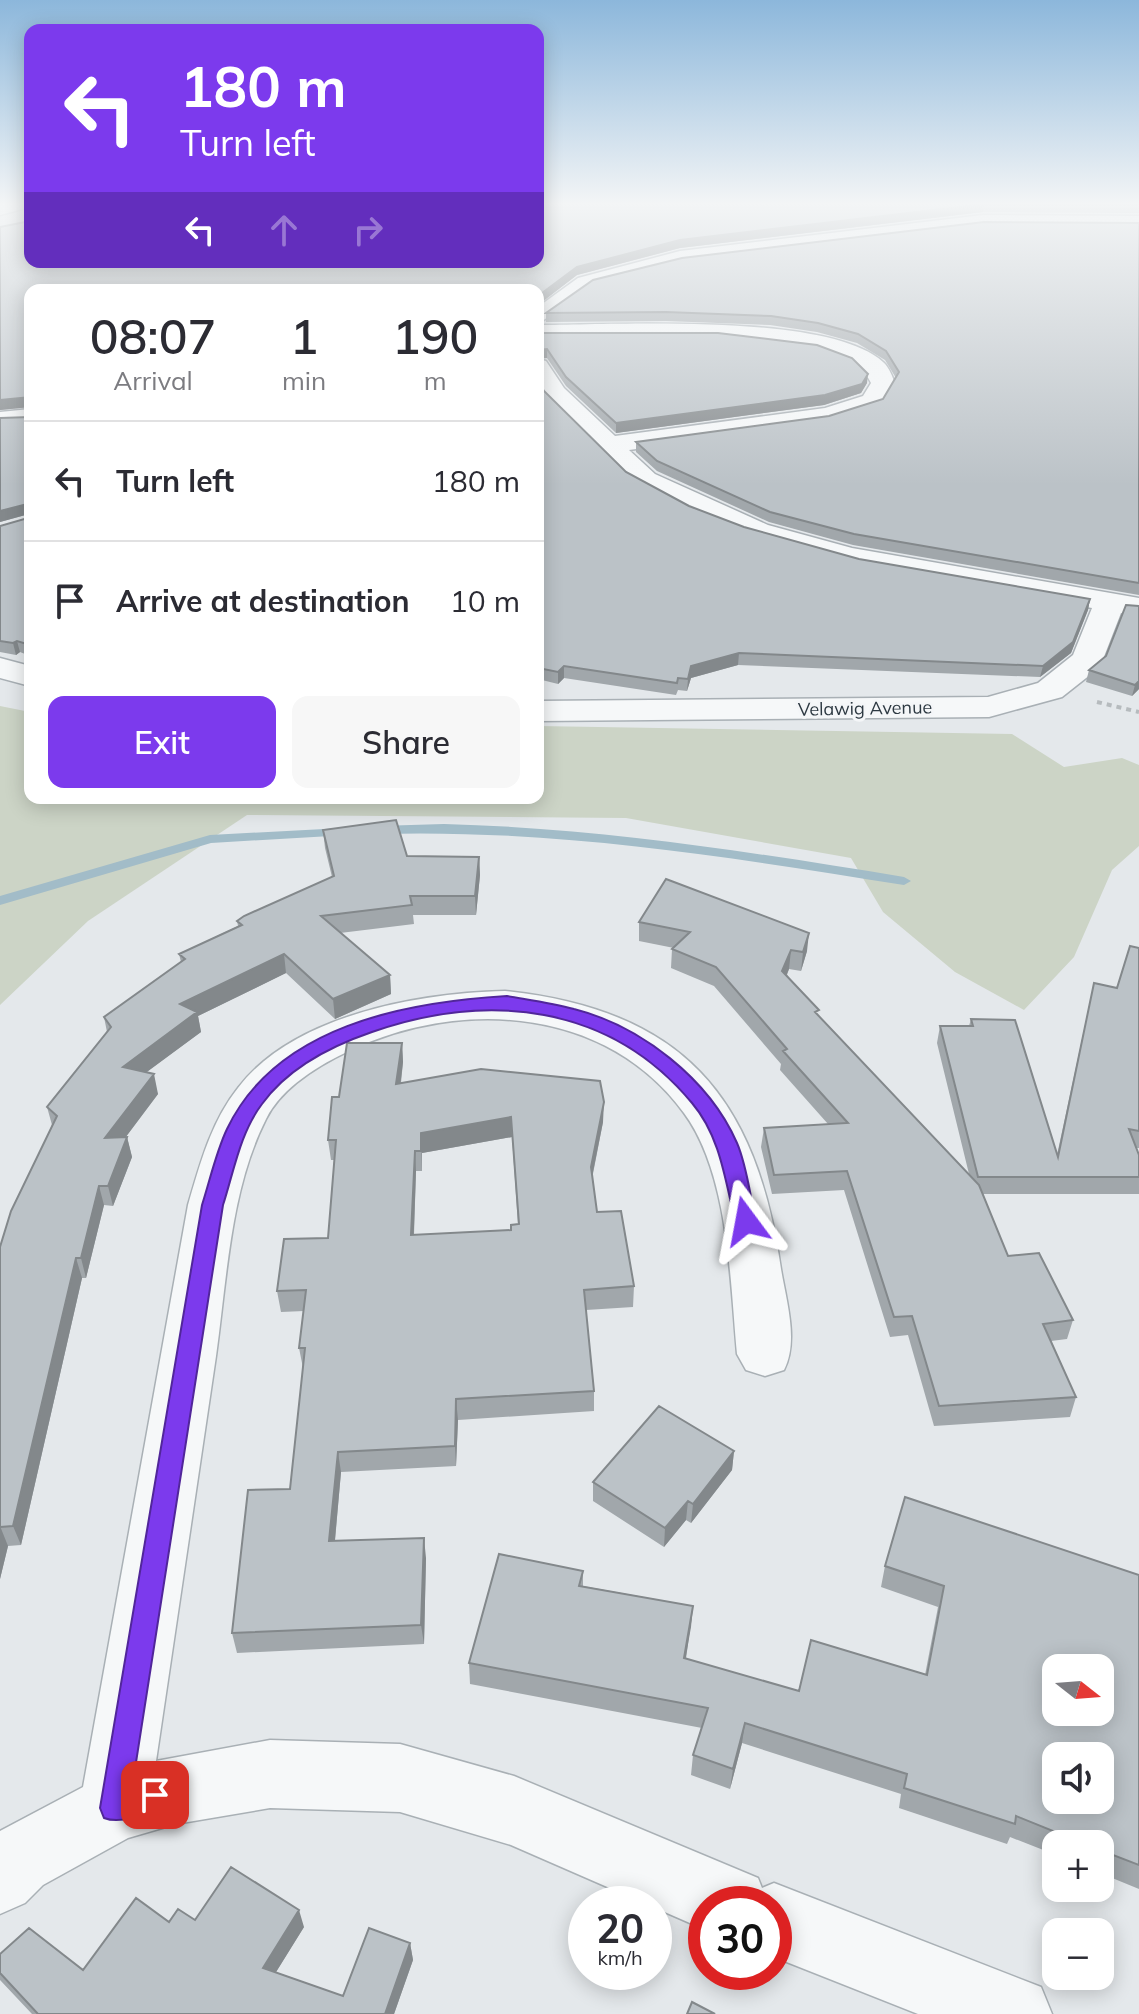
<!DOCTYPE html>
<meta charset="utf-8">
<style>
:root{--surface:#fff;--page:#f7f7f7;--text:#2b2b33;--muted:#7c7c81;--line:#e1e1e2;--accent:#7c3aed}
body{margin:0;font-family:Mulish,sans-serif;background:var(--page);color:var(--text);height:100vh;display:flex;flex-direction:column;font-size:30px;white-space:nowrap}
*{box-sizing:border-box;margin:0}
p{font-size:26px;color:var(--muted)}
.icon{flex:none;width:44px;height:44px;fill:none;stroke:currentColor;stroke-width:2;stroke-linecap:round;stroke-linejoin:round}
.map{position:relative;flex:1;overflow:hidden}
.side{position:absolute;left:24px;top:284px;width:520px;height:520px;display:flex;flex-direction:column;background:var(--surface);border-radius:16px;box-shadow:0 4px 20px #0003}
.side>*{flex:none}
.hud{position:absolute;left:24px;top:24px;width:520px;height:244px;border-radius:16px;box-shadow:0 4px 20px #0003;background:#7c3aed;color:#fff;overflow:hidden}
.needle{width:52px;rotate:107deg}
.buttons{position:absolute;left:1042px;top:1654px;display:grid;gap:16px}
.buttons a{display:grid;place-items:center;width:72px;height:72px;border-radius:16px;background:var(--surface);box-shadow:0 4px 20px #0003;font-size:40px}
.speed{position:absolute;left:568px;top:1886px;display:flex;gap:16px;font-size:40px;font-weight:700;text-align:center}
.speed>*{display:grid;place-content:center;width:104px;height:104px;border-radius:50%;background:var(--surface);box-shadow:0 4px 20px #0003;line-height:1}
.speed small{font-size:20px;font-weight:400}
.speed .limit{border:12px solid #d22;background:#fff;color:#111}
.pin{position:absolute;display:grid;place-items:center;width:68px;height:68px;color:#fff;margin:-34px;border-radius:16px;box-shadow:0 4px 12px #0006}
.me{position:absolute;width:88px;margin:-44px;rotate:347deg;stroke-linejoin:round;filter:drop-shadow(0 0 6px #0008)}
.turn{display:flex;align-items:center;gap:28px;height:168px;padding:0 24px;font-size:36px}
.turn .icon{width:104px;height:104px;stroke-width:2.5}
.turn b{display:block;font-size:56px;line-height:68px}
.lanes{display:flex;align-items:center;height:76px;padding:0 24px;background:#0003;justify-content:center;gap:40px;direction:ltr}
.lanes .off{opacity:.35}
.eta{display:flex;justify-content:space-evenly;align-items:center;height:136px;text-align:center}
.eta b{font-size:48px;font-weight:600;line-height:56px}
.primary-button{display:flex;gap:16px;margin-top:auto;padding:16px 24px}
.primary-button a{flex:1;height:92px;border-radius:16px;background:var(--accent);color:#fff;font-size:32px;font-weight:600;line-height:92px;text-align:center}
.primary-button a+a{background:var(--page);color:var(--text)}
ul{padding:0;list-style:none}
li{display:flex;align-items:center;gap:24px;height:120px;padding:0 24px;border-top:2px solid var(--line)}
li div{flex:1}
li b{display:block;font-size:30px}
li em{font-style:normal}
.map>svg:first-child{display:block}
</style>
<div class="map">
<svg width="1139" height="2014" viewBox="0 0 1139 2014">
<rect width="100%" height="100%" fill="#e4e8eb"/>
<path fill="#ccd4c6" d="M 0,706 L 30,712 L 30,798 L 538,798 L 538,726 L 1012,734 L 1064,767 L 1122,758 L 1139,765 L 1139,846 L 1112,870 L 1074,957 L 1024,1010 L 955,972 L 883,912 L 851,858 L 626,818 L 247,815 L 88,921 L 0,1005 Z"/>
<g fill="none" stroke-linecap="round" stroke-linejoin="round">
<path fill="#a2bcc8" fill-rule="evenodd" d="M 444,824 C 599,828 751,852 904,877 L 911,881 L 904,885 C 728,857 557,829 378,834 L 371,830 L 378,826 Z
M 343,828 L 350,832 L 348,835 L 211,843 L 0,905 L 0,896 L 210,835 Z"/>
<g stroke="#a9b0b5" stroke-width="3">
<path id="street" d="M 983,215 L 1139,216 L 1139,228 L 983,227 L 681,263 L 592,286 L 538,324 L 538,307 L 578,278 L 680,251 Z
M 538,325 C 614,325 828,312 883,362 C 889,367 892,376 895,383 L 881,406 L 828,423 L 629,450 L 655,474 L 768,525 L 852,548 L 1139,598 L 1139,616 L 1121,613 L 1100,667 L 1062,697 L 989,717 L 538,721 L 538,701 L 988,697 L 1038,683 L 1073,655 L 1092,608 C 943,581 770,565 638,487 C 613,472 569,420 546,398 L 538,385 L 538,359 L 546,361 L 564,388 L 615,436 L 825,408 L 863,396 L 871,383 C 847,325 598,339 538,339 Z
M 30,409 L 30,425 L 0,426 L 0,412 Z
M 0,658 L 30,666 L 30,686 L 0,678 Z
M 505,991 C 682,1010 756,1095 781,1269 C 786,1300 799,1341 784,1370 L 765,1376 L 746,1370 L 737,1354 C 730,1280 729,1174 684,1113 C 607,1007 462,998 351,1050 C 319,1065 282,1087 266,1119 C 230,1190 227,1278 216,1356 C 196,1491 176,1626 156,1761 L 270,1740 L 400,1744 L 514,1776 L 758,1878 L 762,1888 L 774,1883 L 1041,1987 L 1052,2014 L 918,2014 L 774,1957 L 774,1904 L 706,1904 L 706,1930 L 511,1845 L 400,1812 L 270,1808 L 176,1824 L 128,1838 L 43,1885 L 25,1903 L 0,1914 L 0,1831 L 83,1787 L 188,1205 C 200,1164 211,1122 238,1088 C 293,1015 419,993 505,991 Z"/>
</g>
<g stroke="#a9b0b5" stroke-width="3">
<path id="secondary" d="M 0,203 L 30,203 L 30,207 L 0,215 Z"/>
</g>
<path stroke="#b6bbbe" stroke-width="4" stroke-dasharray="5 5" stroke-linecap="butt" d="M 1097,702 L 1139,712"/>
<use href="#street" fill="#f6f8f9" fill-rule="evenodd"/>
<use href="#secondary" fill="#fff" fill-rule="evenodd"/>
</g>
<path fill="#a1a7ab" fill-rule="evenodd" d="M 538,203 L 1139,203 L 1139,213 L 983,212 L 680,248 L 577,275 L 538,305 L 538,290 L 30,407 L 0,410 L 0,227 L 538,262 Z
M 1139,223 L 1139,595 L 853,545 L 769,522 L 657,471 L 636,452 L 636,442 L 829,416 L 883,399 L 896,378 L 885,360 L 857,343 L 817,332 L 770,325 L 666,321 L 546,322 L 546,313 Z
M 538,333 L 867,383 L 861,393 L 824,405 L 616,433 L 566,386 L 547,358 Z
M 538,381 L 544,391 L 626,472 L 689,506 L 744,527 L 859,559 L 1090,599 L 1088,610 L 1071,653 L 1040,677 L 738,665 L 691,678 L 687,691 L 678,690 L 676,695 L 564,678 L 558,684 L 538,679 Z
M 30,417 L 30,656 L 20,652 L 16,655 L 0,652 L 0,526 L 28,518 L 29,514 L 0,522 L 0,418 Z
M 1139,606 L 1139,689 L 1132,696 L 1086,682 L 1089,670 L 1106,656 Z
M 323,830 L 407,856 L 479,857 L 480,875 L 476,915 L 413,915 L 414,924 L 340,933 L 390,975 L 391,994 L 335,1019 L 286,973 L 198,1016 L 201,1032 L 146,1072 L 158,1094 L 125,1138 L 127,1137 L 132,1157 L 113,1206 L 104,1205 L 86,1278 L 82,1278 L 21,1545 L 8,1546 L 0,1579 L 0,1247 L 52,1125 L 47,1107 L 107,1032 L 104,1017 L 181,962 L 179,954 L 238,926 L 237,921 L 332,877 L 325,848 Z
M 639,922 L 807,951 L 801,971 L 789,969 L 787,975 L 819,1016 L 969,1174 L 937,1043 L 940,1026 L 969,1026 L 971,1019 L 1057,1155 L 1094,983 L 1117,988 L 1139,948 L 1139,1148 L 1136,1148 L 1139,1155 L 1139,1194 L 983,1194 L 1008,1256 L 1073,1320 L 1067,1339 L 1051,1341 L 1076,1397 L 1070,1417 L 934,1426 L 908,1335 L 890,1337 L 844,1190 L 772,1194 L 761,1147 L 764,1128 L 828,1124 L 780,1070 L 781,1064 L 714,986 L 671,968 L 672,949 L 674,948 L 639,941 Z
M 402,1043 L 403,1062 L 401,1083 L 603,1122 L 592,1179 L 597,1212 L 634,1286 L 633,1307 L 586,1310 L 594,1391 L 594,1411 L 458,1420 L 456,1466 L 341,1472 L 335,1541 L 426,1558 L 424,1644 L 237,1653 L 232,1633 L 290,1489 L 303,1368 L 299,1348 L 304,1311 L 281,1312 L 277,1291 L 328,1238 L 334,1160 L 331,1160 L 328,1140 L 339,1097 ZM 512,1137 L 518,1225 L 511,1230 L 414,1235 L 416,1171 L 422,1171 L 422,1153 Z
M 734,1451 L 732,1470 L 691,1523 L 686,1520 L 664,1547 L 593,1501 L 593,1482 Z
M 885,1566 L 1139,1575 L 1139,1889 L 1100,1873 L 1100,1844 L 1056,1844 L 1056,1855 L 1010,1837 L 1007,1844 L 899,1808 L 901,1794 L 742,1743 L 730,1789 L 691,1775 L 693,1755 L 702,1728 L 470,1684 L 469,1663 L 583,1571 L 583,1586 L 693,1606 L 686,1659 L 799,1691 L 925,1675 L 938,1607 L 881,1587 Z
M 195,1920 L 304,1927 L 276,1972 L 343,1996 L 410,1943 L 413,1960 L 394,2014 L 32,2014 L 0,1980 L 0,1954 L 83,1970 L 169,1922 Z"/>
<path fill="#83888b" d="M 984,204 L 983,212 L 680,248 L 577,275 L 538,305 L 538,296 L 577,267 L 680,240 Z
M 547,349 L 547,358 L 538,359 L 538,350 Z
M 868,374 L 867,383 L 861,393 L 824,405 L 616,433 L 616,423 Z
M 30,397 L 30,407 L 0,410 L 0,400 Z
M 27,504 L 29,514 L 0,522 L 0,511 Z
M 1090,599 L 1088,610 L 1071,653 L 1040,677 L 1043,666 Z
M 17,641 L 20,652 L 16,655 L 13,643 Z
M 739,653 L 738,665 L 691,678 L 687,691 L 688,679 L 691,666 Z
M 564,666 L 564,678 L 558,684 L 558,672 Z
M 1139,681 L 1139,689 L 1132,696 L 1135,685 Z
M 479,857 L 480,875 L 476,915 L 475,896 Z
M 809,933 L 807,951 L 801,971 L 803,952 Z
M 791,950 L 789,969 L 780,990 L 782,971 Z
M 284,954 L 286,973 L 198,1016 L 201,1032 L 128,1086 L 123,1067 L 180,1004 Z
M 390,975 L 391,994 L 335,1019 L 333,999 Z
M 402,1043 L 403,1062 L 398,1104 L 396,1084 Z
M 154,1074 L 158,1094 L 110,1158 L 105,1138 Z
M 604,1102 L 603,1122 L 590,1187 L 591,1167 Z
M 511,1117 L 512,1137 L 422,1153 L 422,1171 L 421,1133 Z
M 127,1137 L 132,1157 L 113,1206 L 108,1186 Z
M 415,1151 L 416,1171 L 413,1255 L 411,1235 Z
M 99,1186 L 104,1205 L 86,1278 L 81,1258 Z
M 76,1258 L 82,1278 L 21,1545 L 13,1526 Z
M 456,1399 L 458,1420 L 456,1466 L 455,1446 Z
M 734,1451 L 732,1470 L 691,1523 L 693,1504 Z
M 338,1452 L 341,1472 L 333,1561 L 329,1541 Z
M 688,1501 L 686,1520 L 664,1547 L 665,1528 Z
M 0,1526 L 8,1546 L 0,1579 Z
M 424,1538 L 426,1558 L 424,1644 L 421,1625 Z
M 693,1606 L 691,1627 L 682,1679 L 684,1658 Z
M 745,1723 L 742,1743 L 730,1789 L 733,1769 Z
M 299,1910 L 304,1927 L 268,1985 L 263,1968 Z
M 410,1943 L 413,1960 L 394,2014 L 385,2014 Z"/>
<path fill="#bbc2c7" stroke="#83888b" stroke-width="2" fill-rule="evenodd" d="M 538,203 L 1139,203 L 1139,205 L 984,204 L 680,240 L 577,267 L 538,296 L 538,290 L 30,290 L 30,401 L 30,397 L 0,400 L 0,227 L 30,221 L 30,262 L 538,262 Z
M 984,222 L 1139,223 L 1139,583 L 854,534 L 770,512 L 657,461 L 636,442 L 829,416 L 883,399 L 899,372 L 886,351 L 858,334 L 818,323 L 771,316 L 666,312 L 546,313 L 593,280 L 682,258 Z
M 538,333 L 718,333 L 817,345 L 852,358 L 868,374 L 862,384 L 825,395 L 616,423 L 566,377 L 547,349 L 538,350 Z
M 538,381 L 544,391 L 626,472 L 689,506 L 744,527 L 859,559 L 1090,599 L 1073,642 L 1043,666 L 739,653 L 691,666 L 688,679 L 678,678 L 677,683 L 564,666 L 558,672 L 538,668 Z
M 30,417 L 30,506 L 27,504 L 0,511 L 0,418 Z
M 30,510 L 30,645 L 17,641 L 13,643 L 0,641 L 0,526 L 28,518 Z
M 1126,605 L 1139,606 L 1139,681 L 1135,685 L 1089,670 L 1106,656 Z
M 396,820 L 407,856 L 479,857 L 475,896 L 410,896 L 412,905 L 321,916 L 390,975 L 333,999 L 284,954 L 180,1004 L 197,1012 L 123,1067 L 154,1074 L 105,1138 L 127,1137 L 108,1186 L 99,1186 L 81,1258 L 76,1258 L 13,1526 L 0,1527 L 0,1247 L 11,1211 L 57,1116 L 47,1107 L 111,1027 L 104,1017 L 185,959 L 179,954 L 242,925 L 237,921 L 244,916 L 334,876 L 323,830 Z
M 666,879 L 809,933 L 803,952 L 791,950 L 782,971 L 819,1010 L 815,1012 L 979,1185 L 1008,1256 L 1039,1253 L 1073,1320 L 1043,1324 L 1076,1397 L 939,1406 L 912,1316 L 894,1317 L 847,1171 L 774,1175 L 764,1128 L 848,1123 L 783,1051 L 787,1049 L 716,967 L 672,949 L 690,932 L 639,922 Z
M 1130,946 L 1139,948 L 1139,1131 L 1129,1129 L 1139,1155 L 1139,1177 L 978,1177 L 940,1026 L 973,1026 L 971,1019 L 1015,1020 L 1058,1157 L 1094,983 L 1117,988 Z
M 347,1043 L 402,1043 L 396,1084 L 481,1069 L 600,1081 L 604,1102 L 591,1167 L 597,1212 L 621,1211 L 634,1286 L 584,1290 L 594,1391 L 456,1399 L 455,1446 L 338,1452 L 329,1541 L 424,1538 L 421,1625 L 232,1633 L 248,1490 L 290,1489 L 305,1348 L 299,1348 L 306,1290 L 277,1291 L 284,1239 L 328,1238 L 336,1140 L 328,1140 L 332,1097 L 339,1097 ZM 511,1117 L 519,1224 L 511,1225 L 511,1230 L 411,1235 L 415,1151 L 421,1151 L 421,1133 Z
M 659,1406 L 734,1451 L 693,1504 L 688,1501 L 665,1528 L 593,1482 Z
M 905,1497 L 1139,1575 L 1139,1865 L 1100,1850 L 1100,1844 L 1085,1844 L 1016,1816 L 1015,1824 L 904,1788 L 907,1774 L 745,1723 L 733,1769 L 693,1755 L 708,1708 L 469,1663 L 499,1554 L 583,1571 L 579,1586 L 693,1606 L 684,1658 L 799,1691 L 811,1640 L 927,1675 L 944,1586 L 885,1566 ZM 1056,1668 L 1100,1668 L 1100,1712 L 1056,1712 ZM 1056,1756 L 1100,1756 L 1100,1800 L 1056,1800 Z
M 231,1867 L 299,1910 L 263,1968 L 343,1996 L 369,1928 L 410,1943 L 385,2014 L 38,2014 L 0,1973 L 0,1954 L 29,1928 L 83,1970 L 136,1898 L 169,1922 L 178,1909 L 195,1920 Z
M 692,2002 L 715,2014 L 687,2014 Z"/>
<linearGradient id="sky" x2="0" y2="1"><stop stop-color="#8cb7db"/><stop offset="0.42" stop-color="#f3f5f6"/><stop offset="1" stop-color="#f3f5f6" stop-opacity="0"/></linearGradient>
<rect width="1139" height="485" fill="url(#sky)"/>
<path fill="#7c3aed" stroke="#51269a" stroke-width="2" d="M 507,996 C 530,1000 553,1003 574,1009 C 641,1026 709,1079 737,1143 C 747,1166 750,1196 756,1221 L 746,1228 L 735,1221 C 725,1179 720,1136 692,1103 C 609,1003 487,992 372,1032 C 331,1046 288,1068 262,1104 C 240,1133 234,1171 223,1205 L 132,1788 L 155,1781 L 165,1785 L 169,1795 L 165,1806 C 148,1813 122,1825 104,1818 L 100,1808 L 202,1205 C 210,1180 216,1152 227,1129 C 276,1026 405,1002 507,996 Z"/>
<g text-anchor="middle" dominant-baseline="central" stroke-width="6" stroke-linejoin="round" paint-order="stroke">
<g font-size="18" fill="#2d3942" stroke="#f4f6f8">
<text transform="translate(865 708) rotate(-1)">Velawig Avenue</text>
</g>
</g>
</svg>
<div class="buttons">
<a><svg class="needle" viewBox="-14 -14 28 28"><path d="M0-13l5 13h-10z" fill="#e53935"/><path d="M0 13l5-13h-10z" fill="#7c7c81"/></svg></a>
<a><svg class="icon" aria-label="sound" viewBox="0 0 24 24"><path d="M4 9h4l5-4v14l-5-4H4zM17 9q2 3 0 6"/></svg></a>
<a>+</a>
<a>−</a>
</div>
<div class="speed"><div>20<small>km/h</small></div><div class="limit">30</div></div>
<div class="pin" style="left:155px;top:1795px;background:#d93025"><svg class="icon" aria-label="arrive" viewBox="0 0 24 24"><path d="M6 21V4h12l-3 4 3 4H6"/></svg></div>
<svg class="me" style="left:746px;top:1221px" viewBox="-20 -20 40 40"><path d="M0-17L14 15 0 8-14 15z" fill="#7c3aed" stroke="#fff" stroke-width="4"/></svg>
<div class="hud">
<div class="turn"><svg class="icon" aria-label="left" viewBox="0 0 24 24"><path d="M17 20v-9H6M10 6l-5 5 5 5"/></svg><div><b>180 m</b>Turn left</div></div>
<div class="lanes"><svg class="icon" aria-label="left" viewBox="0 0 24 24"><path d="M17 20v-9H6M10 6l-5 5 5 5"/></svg><svg class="icon off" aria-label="ahead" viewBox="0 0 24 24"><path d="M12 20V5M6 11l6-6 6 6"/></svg><svg class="icon off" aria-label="right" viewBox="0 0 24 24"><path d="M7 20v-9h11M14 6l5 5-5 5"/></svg></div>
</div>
<section class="side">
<div class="eta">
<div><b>08:07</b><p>Arrival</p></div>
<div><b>1</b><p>min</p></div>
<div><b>190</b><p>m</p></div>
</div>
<ul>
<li><svg class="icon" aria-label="left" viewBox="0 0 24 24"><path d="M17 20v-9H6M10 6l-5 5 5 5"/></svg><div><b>Turn left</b></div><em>180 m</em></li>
<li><svg class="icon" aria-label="arrive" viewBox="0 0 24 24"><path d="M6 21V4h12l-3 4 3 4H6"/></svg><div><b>Arrive at destination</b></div><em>10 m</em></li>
</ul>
<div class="primary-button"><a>Exit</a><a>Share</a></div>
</section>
</div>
